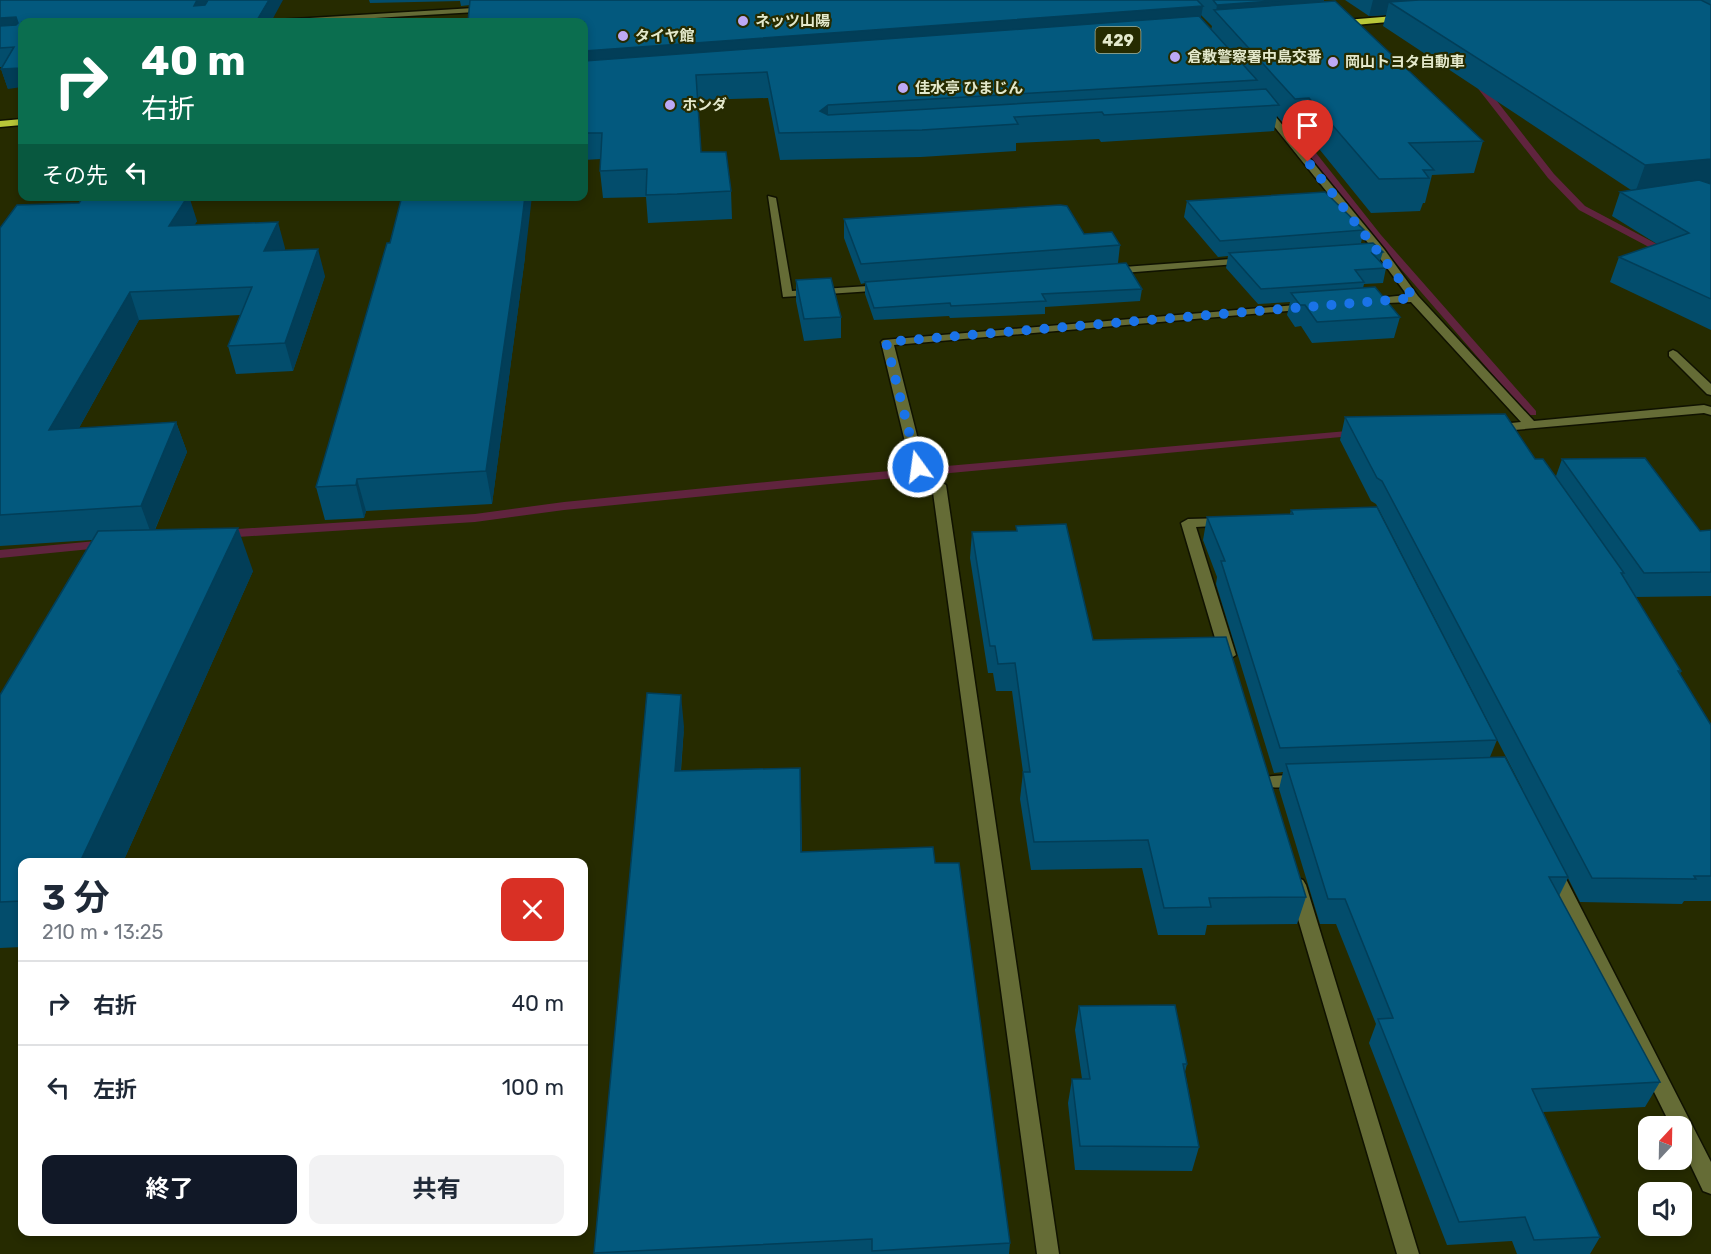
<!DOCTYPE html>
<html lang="ja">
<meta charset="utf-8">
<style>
:root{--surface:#fff;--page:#f2f2f3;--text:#1f2937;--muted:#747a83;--line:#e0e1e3;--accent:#111827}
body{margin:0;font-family:Rubik,"Noto Sans JP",sans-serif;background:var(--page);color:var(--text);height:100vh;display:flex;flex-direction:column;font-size:22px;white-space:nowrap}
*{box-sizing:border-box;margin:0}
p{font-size:20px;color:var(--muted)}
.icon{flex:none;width:33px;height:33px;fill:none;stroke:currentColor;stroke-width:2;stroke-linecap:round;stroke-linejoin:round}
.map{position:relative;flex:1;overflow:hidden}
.side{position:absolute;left:18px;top:858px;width:570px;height:378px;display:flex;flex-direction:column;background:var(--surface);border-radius:12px;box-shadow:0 3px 9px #0003}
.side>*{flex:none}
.top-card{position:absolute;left:18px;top:18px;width:570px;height:183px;border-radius:12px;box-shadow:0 3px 9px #0003;background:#0b6e4f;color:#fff;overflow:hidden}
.needle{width:39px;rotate:22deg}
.tools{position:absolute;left:1638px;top:1116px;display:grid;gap:12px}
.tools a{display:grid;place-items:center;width:54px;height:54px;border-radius:12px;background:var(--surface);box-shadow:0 3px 9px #0003;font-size:30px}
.pin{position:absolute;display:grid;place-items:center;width:51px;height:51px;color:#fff;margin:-62px -26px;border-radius:50% 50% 50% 0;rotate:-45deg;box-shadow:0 0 6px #0007}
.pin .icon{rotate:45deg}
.me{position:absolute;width:66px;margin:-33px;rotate:346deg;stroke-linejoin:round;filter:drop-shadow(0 0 4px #0008)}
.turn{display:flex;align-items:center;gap:21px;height:126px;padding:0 24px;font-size:27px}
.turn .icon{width:78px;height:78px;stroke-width:2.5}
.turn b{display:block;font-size:42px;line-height:51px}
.then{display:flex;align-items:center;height:57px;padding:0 24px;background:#0003;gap:12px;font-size:22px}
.round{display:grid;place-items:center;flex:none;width:63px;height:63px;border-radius:12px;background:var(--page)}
.headline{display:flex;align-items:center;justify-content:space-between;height:102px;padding:0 24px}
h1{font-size:36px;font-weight:700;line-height:45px}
.primary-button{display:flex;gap:12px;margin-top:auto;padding:12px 24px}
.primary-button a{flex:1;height:69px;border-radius:12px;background:var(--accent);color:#fff;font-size:24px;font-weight:700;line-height:69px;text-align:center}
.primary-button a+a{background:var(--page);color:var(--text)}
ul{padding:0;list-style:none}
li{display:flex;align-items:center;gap:18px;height:84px;padding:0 24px;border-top:2px solid var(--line)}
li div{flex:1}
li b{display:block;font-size:22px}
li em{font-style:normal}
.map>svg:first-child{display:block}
</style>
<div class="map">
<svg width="1711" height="1254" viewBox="0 0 1711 1254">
<rect width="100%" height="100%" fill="#262b00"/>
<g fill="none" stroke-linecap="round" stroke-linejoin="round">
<path fill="#60243e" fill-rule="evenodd" d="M 1476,82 L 1482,82 L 1554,174 L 1585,206 L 1670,251 L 1670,255 L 1664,255 L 1579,210 L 1548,178 L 1476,86 Z
M 1280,115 L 1286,115 L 1381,235 L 1536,411 L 1536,415 L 1528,415 L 1375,239 L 1280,119 Z
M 1359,430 L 1363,431 L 1363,435 L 787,488 L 564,510 L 475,522 L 222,538 L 216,534 L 222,530 L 475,514 L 564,502 L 787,480 Z
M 107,540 L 111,541 L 113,544 L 111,547 L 0,558 L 0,550 Z"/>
<g stroke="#101200" stroke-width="3">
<path id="street" d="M 490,7 L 494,9 L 493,11 L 307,22 L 273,22 L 277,20 Z
M 1261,106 L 1267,106 L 1384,249 L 1418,296 L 1534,421 L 1704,405 L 1711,407 L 1711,415 L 1704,413 L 1514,430 L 1518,436 L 1516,439 L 1508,439 L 1499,427 L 1501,424 L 1521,422 L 1411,302 L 1363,304 L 1363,300 L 1367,299 L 1407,295 L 1376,253 L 1261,110 Z
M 768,196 L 776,198 L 792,291 L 883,285 L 887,286 L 887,290 L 783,297 Z
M 1245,258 L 1249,259 L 1249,263 L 1110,274 L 1105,271 L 1110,268 Z
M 1307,304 L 1313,307 L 1311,309 L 894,345 L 925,467 L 918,471 L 911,467 L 881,342 L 883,340 Z
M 1673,350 L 1677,352 L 1711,384 L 1711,395 L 1707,394 L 1669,356 L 1669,352 Z
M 939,481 L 946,485 L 1059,1254 L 1037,1254 L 932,485 Z
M 1227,518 L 1232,519 L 1234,522 L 1232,525 L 1196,527 L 1236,655 L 1228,660 L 1220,655 L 1181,523 L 1188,519 Z
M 1302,774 L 1308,776 L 1310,780 L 1308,784 C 1295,788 1273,789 1260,785 L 1258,781 L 1260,777 Z
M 1553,864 L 1559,866 L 1562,871 L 1711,1162 L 1711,1194 L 1703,1191 L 1682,1147 L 1682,1126 L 1671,1126 L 1544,871 L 1547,866 Z
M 1297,878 L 1303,880 L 1306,885 L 1419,1254 L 1397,1254 L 1288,885 L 1291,880 Z"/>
</g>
<g stroke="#101200" stroke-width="3">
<path id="highway" d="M 1407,15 L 1410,16 L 1410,20 L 1333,27 L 1328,24 L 1333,21 Z
M 22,119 L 22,125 L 0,127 L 0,121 Z"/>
</g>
<use href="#street" fill="#656c36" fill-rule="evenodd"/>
<use href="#highway" fill="#b9c839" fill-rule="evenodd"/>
</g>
<path fill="#034d6c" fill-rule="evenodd" d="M 0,0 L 22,22 L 8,89 L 1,69 L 2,67 L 0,67 Z
M 369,0 L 1324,0 L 1323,2 L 1483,141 L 1474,173 L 1432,175 L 1425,203 L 1423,203 L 1420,211 L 1371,213 L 1303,129 L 1289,130 L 1277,116 L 1274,131 L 1101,142 L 1099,139 L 1016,143 L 1016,151 L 921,157 L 780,160 L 768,98 L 698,100 L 701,152 L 731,191 L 732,219 L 648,223 L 646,197 L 603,198 L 600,171 L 601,159 L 584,160 L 584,22 L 470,5 L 461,6 L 460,1 L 370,3 ZM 1201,15 L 1212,26 L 1211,30 L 1201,18 Z
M 1345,0 L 1711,0 L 1711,330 L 1610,282 L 1619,257 L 1657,244 L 1612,216 L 1620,192 L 1631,190 L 1383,26 L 1386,15 L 1369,16 Z
M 1187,201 L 1364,230 L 1361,243 L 1383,252 L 1380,261 L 1386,268 L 1383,283 L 1364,284 L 1363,288 L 1400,317 L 1394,338 L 1312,343 L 1301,326 L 1295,327 L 1287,315 L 1290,302 L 1258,304 L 1226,268 L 1228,256 L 1218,257 L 1184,217 Z
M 844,219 L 1084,234 L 1120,245 L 1118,263 L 1142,289 L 1140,301 L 1045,307 L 1045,314 L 950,318 L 949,316 L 874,320 L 865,294 L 865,283 L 861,284 L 844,238 Z
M 197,221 L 194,225 L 285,248 L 284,251 L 325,276 L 293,371 L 236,374 L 228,346 L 240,315 L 139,320 L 79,428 L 176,422 L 187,452 L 155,530 L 253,571 L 123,862 L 22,862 L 22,947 L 0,948 L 0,695 L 92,540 L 0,546 L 0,228 Z
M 390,243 L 525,257 L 492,504 L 366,511 L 364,518 L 325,520 L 316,487 Z
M 796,280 L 841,317 L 841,338 L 804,341 L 796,301 Z
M 1345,417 L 1535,459 L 1556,476 L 1562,459 L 1700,531 L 1711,530 L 1711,596 L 1635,597 L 1681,671 L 1680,674 L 1711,725 L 1711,901 L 1684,901 L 1682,904 L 1580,902 L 1568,878 L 1559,896 L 1660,1082 L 1645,1107 L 1543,1112 L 1600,1237 L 1590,1254 L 1517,1254 L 1512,1241 L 1447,1245 L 1369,1043 L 1376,1024 L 1336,924 L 1320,924 L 1279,789 L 1283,772 L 1274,773 L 1216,584 L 1217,577 L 1203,540 L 1207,517 L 1290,514 L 1291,510 L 1497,740 L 1490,757 L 1523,790 L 1376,504 L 1371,501 L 1340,440 Z
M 1016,526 L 1093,640 L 1306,897 L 1297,924 L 1207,925 L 1205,935 L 1158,935 L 1142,868 L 1031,870 L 1020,799 L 1023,772 L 1012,691 L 996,691 L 993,673 L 988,673 L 970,558 L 972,532 L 1016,531 Z
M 684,727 L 681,771 L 801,800 L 802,852 L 935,863 L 1010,1243 L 1009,1254 L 595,1254 Z
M 1079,1006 L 1187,1064 L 1185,1072 L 1199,1147 L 1192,1171 L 1075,1170 L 1068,1103 L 1072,1079 L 1082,1079 L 1075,1030 Z"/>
<path fill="#023e58" d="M 197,0 L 211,0 L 199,22 L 194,6 Z
M 269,0 L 283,0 L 271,22 L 256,22 Z
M 1284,0 L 1324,0 L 1320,20 L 1216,12 L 1217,5 Z
M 1373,0 L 1588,0 L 1389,2 L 1386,15 L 1369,16 Z
M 1203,6 L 1199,29 L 584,76 L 584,51 Z
M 16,17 L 22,35 L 0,36 L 0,18 Z
M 22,68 L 22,87 L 8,89 L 1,69 Z
M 828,105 L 828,131 L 820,111 Z
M 1711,159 L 1711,185 L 1635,193 L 1645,165 Z
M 188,196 L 189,196 L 197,221 L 178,253 L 169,226 Z
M 525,196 L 532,196 L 525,257 L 492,504 L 486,471 Z
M 278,222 L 285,248 L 272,278 L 264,251 Z
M 318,249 L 325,276 L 293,371 L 285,343 Z
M 130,292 L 139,320 L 61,460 L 49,430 Z
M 176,422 L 187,452 L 152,536 L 141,506 Z
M 357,479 L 366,511 L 364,518 L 356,485 Z
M 238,528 L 253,571 L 123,862 L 80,862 Z
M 681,695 L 684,727 L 678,803 L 675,771 Z"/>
<path fill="#03597e" stroke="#023e58" stroke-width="1.5" d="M 0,0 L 197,0 L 194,6 L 205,5 L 208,0 L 269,0 L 256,22 L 22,22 L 22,68 L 1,69 L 14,47 L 0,48 L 0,26 L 16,25 L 18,23 L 16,17 L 0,18 Z
M 470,0 L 1197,0 L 1203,6 L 584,51 L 584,22 L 468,22 Z
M 1213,0 L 1284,0 L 1217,5 Z
M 1419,0 L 1701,0 L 1711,5 L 1711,159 L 1645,165 L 1389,2 Z
M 1335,1 L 1483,141 L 1409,143 L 1434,170 L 1423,170 L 1429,178 L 1379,179 L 1309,98 L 1295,99 L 1214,10 Z
M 1199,16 L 1257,80 L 828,105 L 820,111 L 828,115 L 1266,89 L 1279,105 L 1104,115 L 1102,112 L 1014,117 L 1018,124 L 922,130 L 779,133 L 767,72 L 696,75 L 701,152 L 726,152 L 731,191 L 677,194 L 646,195 L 647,169 L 600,171 L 602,133 L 584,133 L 584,61 Z
M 1699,180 L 1711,184 L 1711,299 L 1619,257 L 1689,233 L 1620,192 Z
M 1325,192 L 1364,230 L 1220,241 L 1187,201 Z
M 102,196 L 188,196 L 169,226 L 278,222 L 264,251 L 318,249 L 285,343 L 228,346 L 252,287 L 130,292 L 49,430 L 176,422 L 141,506 L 0,515 L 0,228 L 17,205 L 79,203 L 82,199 L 101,198 Z
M 402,196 L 525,196 L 521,229 L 486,471 L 357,479 L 356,485 L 316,487 L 387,243 L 390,243 Z
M 1060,205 L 1067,206 L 1084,234 L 1112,232 L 1120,245 L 861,264 L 844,219 Z
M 1373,243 L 1383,252 L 1372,253 L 1386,268 L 1355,270 L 1364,282 L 1261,289 L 1229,253 Z
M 1126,263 L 1142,289 L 1042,294 L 1046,301 L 951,306 L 950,303 L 874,308 L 865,282 Z
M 831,278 L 841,317 L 804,319 L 796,280 Z
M 1375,287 L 1400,317 L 1317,322 L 1305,305 L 1300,305 L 1291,293 Z
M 1505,414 L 1535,459 L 1543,459 L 1624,573 L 1621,573 L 1681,671 L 1678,671 L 1711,725 L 1711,876 L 1694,876 L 1696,879 L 1592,878 L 1382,481 L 1377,478 L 1345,417 Z
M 1645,458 L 1700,531 L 1711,530 L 1711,572 L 1644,573 L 1562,459 Z
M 1377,507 L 1497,740 L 1280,748 L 1221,561 L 1225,561 L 1207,517 L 1293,514 L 1291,510 Z
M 1066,524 L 1093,640 L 1226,637 L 1306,897 L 1209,898 L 1211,907 L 1164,908 L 1148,840 L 1034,842 L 1023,772 L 1030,772 L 1015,663 L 998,664 L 995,646 L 990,646 L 972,532 L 1017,531 L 1016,526 Z
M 238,528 L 80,862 L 22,862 L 22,901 L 0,902 L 0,695 L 98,531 Z
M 647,693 L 681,695 L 675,771 L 800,768 L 801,852 L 933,847 L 935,863 L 959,863 L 1010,1243 L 872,1251 L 872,1239 L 594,1253 Z
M 1505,757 L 1568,877 L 1549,877 L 1660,1082 L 1532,1089 L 1600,1237 L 1534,1240 L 1525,1217 L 1459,1222 L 1378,1019 L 1393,1018 L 1345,899 L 1328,899 L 1286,764 Z
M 1175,1005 L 1187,1064 L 1183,1064 L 1199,1147 L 1080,1146 L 1072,1079 L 1090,1079 L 1079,1006 Z"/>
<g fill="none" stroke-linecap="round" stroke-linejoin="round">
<path stroke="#1a73e8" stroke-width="10" stroke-dasharray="0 18" d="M 918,467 L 886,342 L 1414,298 L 1308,162"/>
</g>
<g fill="#bda9f5" stroke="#262b00" stroke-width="2">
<circle cx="743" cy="21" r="6"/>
<circle cx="623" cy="36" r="6"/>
<circle cx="1175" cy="57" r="6"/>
<circle cx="1333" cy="62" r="6"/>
<circle cx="903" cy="88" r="6"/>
<circle cx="670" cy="105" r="6"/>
</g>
<g text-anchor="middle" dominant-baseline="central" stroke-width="4.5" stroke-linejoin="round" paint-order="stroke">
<g font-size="15" font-weight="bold" fill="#e4e9cc" stroke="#262b00" text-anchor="start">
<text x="755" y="21">ネッツ山陽</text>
<text x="635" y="36">タイヤ館</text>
<text x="1187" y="57">倉敷警察署中島交番</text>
<text x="1345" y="62">岡山トヨタ自動車</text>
<text x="915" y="88">佳水亭 ひまじん</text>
<text x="682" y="105">ホンダ</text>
</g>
<rect fill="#262b00" stroke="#abb08f" stroke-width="1.5" x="1095.5" y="27" width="45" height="26" rx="4.5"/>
<g font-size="16" font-weight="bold" fill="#e4e9cc">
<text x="1118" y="40">429</text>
</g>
</g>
</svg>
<div class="tools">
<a><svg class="needle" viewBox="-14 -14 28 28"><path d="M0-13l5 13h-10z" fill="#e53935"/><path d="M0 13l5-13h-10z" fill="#747a83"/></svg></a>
<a><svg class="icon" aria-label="sound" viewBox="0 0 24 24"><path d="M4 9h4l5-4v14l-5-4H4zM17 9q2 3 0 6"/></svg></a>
</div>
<div class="pin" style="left:1308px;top:162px;background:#d93025"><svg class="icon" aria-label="arrive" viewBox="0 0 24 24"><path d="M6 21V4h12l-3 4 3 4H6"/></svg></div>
<svg class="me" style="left:918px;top:467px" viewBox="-20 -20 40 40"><circle r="17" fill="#1a73e8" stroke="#fff" stroke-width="3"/><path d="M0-11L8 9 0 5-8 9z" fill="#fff"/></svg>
<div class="top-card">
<div class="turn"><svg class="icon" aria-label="right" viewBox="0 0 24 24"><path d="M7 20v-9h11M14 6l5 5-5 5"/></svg><div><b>40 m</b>右折</div></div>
<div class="then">その先<svg class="icon" aria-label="left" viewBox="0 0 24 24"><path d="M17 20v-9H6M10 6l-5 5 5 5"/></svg></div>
</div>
<section class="side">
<div class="headline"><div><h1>3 分</h1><p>210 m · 13:25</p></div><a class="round" style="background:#d93025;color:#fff"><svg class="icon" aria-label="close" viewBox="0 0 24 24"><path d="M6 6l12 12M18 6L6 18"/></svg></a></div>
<ul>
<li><svg class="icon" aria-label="right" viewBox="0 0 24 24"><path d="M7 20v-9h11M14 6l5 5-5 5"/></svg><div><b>右折</b></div><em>40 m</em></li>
<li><svg class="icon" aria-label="left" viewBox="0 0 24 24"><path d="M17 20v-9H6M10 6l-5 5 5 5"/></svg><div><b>左折</b></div><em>100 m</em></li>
</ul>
<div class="primary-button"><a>終了</a><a>共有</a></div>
</section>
</div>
